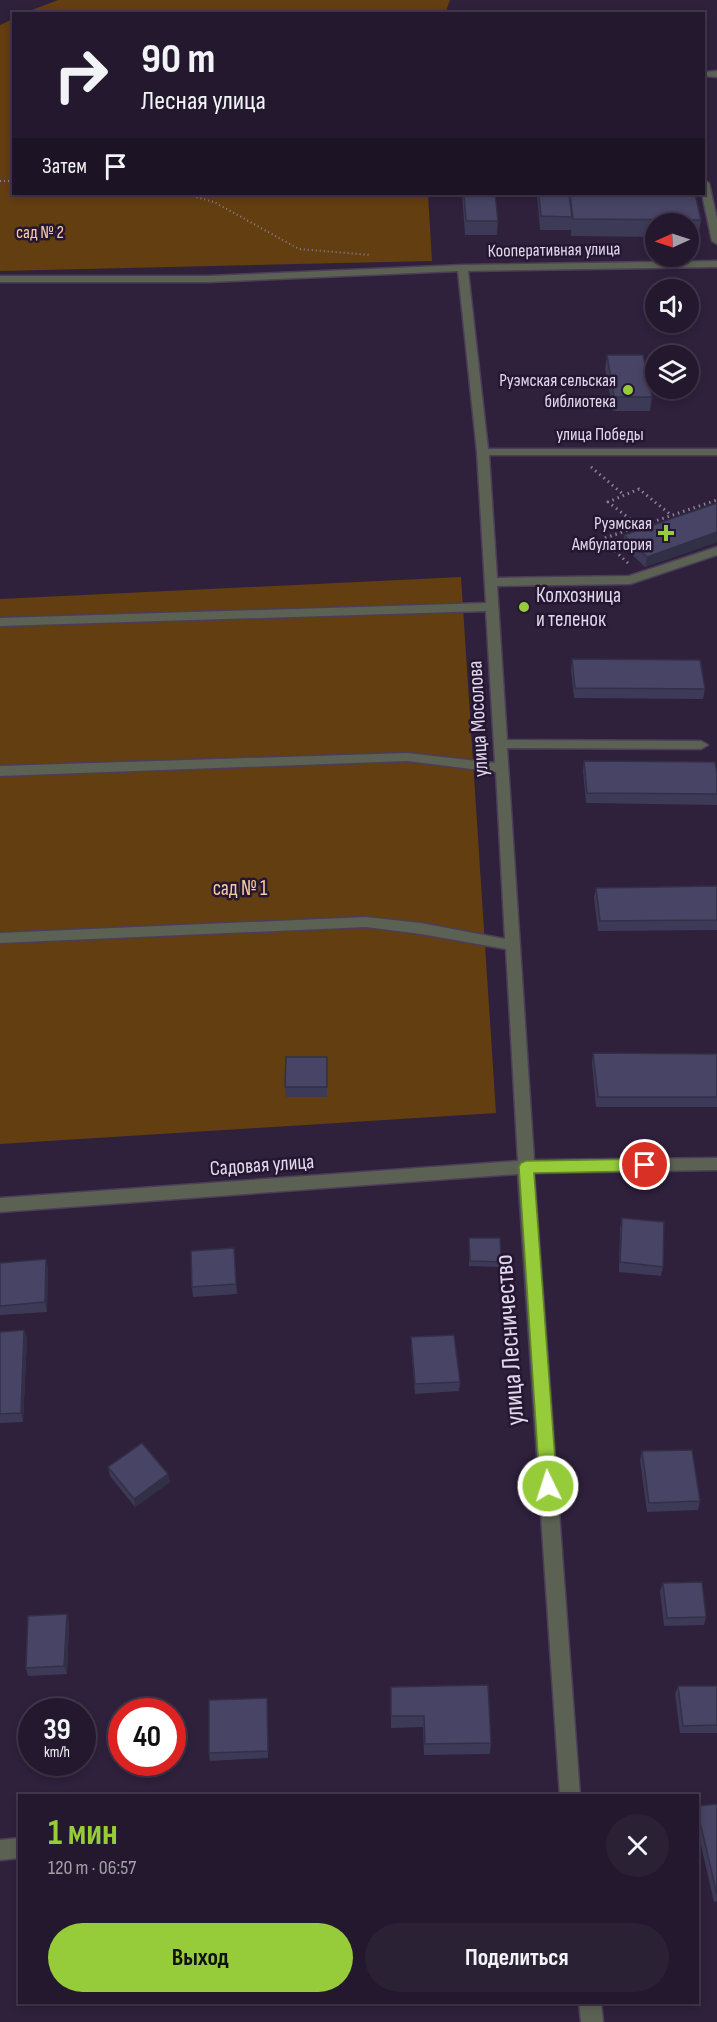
<!DOCTYPE html>
<html lang="ru">
<meta charset="utf-8">
<style>
:root{--surface:#23182d;--page:#2b2135;--text:#f1f3f6;--muted:#a3a0aa;--line:#403749;--accent:#96cc3a}
body{margin:0;font-family:"Sofia Sans Condensed",sans-serif;background:var(--page);color:var(--text);height:100vh;display:flex;flex-direction:column;font-size:22px;white-space:nowrap}
*{box-sizing:border-box;margin:0}
p{font-size:20px;color:var(--muted)}
.icon{flex:none;width:33px;height:33px;fill:none;stroke:currentColor;stroke-width:2;stroke-linecap:round;stroke-linejoin:round}
.map{position:relative;flex:1;overflow:hidden}
.side{position:absolute;left:18px;top:1794px;width:681px;height:210px;display:flex;flex-direction:column;background:var(--surface);border-radius:0px;box-shadow:0 3px 9px #0003,0 0 0 2px var(--line)}
.side>*{flex:none}
.guide{position:absolute;left:12px;top:12px;width:693px;height:183px;border-radius:0px;box-shadow:0 3px 9px #0003,0 0 0 2px var(--line);background:#23182d;color:var(--text);overflow:hidden}
.needle{width:39px;rotate:267deg}
.fabs{position:absolute;left:645px;top:213px;display:grid;gap:12px}
.fabs a{display:grid;place-items:center;width:54px;height:54px;border-radius:50%;background:var(--surface);box-shadow:0 3px 9px #0003,0 0 0 2px var(--line);font-size:30px}
.speed{position:absolute;left:18px;top:1698px;display:flex;gap:12px;font-size:30px;font-weight:700;text-align:center}
.speed>*{display:grid;place-content:center;width:78px;height:78px;border-radius:50%;background:var(--surface);box-shadow:0 3px 9px #0003,0 0 0 2px var(--line);line-height:1}
.speed small{font-size:15px;font-weight:400}
.speed .limit{border:9px solid #d22;background:#fff;color:#111}
.pin{position:absolute;display:grid;place-items:center;width:51px;height:51px;color:#fff;margin:-26px;border:3px solid #fff;border-radius:50%;box-shadow:0 2px 6px #0007}
.me{position:absolute;width:66px;margin:-33px;rotate:356deg;stroke-linejoin:round;filter:drop-shadow(0 0 4px #0008)}
.turn{display:flex;align-items:center;gap:21px;height:126px;padding:0 30px;font-size:27px}
.turn .icon{width:78px;height:78px;stroke-width:2.5}
.turn b{display:block;font-size:42px;line-height:51px}
.then{display:flex;align-items:center;height:57px;padding:0 30px;background:#0003;gap:12px;font-size:22px}
.round{display:grid;place-items:center;flex:none;width:63px;height:63px;border-radius:32px;background:var(--page)}
.summary{display:flex;align-items:center;justify-content:space-between;height:102px;padding:0 30px}
h1{font-size:36px;font-weight:700;line-height:45px;color:var(--accent)}
.button{display:flex;gap:12px;margin-top:auto;padding:12px 30px}
.button a{flex:1;height:69px;border-radius:36px;background:var(--accent);color:#111;font-size:24px;font-weight:700;line-height:69px;text-align:center}
.button a+a{background:var(--page);color:var(--text)}
.map>svg:first-child{display:block}
</style>
<div class="map">
<svg width="717" height="2022" viewBox="0 0 717 2022">
<rect width="100%" height="100%" fill="#2f203c"/>
<path fill="#623e11" d="M 58,0 L 450,0 L 445,14 L 24,13 Z
M 13,19 L 14,194 L 428,194 L 432,261 L 0,271 L 0,25 Z
M 461,577 L 496,1113 L 0,1144 L 0,599 Z"/>
<g fill="none" stroke-linecap="round" stroke-linejoin="round">
<g stroke="#4c3d58" stroke-width="3">
<path id="minor" d="M 717,71 L 717,77 L 704,76 L 704,72 Z
M 704,180 L 709,183 L 717,219 L 717,244 L 712,241 L 702,194 L 704,194 Z
M 717,261 L 717,267 L 468,271 L 488,449 L 717,449 L 717,455 L 489,455 L 497,578 L 629,576 L 717,547 L 717,555 L 630,584 L 497,586 L 507,740 L 701,741 L 708,745 L 701,749 L 507,748 L 534,1160 L 717,1158 L 717,1170 L 534,1173 L 580,1796 L 560,1796 L 518,1174 L 0,1212 L 0,1198 L 518,1161 L 506,949 L 421,934 L 366,927 L 0,943 L 0,933 L 366,917 L 421,923 L 505,939 L 496,772 L 407,761 L 0,776 L 0,766 L 407,753 L 495,763 L 486,611 L 0,626 L 0,618 L 486,603 L 477,452 L 458,271 L 209,282 L 0,282 L 0,276 L 209,276 L 463,265 Z
M 20,1838 L 20,1858 L 0,1860 L 0,1840 Z
M 579,2002 L 601,2002 L 603,2022 L 581,2022 Z"/>
</g>
<path stroke="#8d8098" stroke-width="2" stroke-dasharray="1 3" stroke-linecap="butt" d="M 0,181 L 14,181
M 185,194 L 214,202 L 299,249 L 371,255"/>
<path stroke="#8d8098" stroke-width="3" stroke-dasharray="1.5 4" stroke-linecap="butt" d="M 591,467 L 624,495
M 639,526 L 608,502 L 639,489 L 671,515
M 628,563 L 602,539 L 717,500"/>
<use href="#minor" fill="#5b6253" fill-rule="evenodd"/>
</g>
<path fill="#3d3a57" d="M 462,194 L 495,194 L 498,221 L 497,235 L 465,235 Z
M 537,194 L 569,194 L 701,220 L 698,237 L 688,237 L 688,224 L 656,224 L 656,237 L 571,236 L 571,230 L 540,230 Z
M 607,355 L 652,397 L 650,411 L 613,411 L 605,369 Z
M 717,503 L 717,542 L 645,567 L 623,546 L 624,535 Z
M 572,659 L 705,689 L 703,699 L 574,698 L 571,669 Z
M 584,761 L 717,773 L 717,805 L 586,803 L 583,771 Z
M 717,886 L 717,930 L 598,931 L 594,898 L 596,888 Z
M 593,1053 L 717,1054 L 717,1107 L 596,1107 L 592,1063 Z
M 327,1057 L 327,1097 L 286,1097 L 285,1087 Z
M 622,1218 L 663,1267 L 661,1276 L 619,1272 L 620,1228 Z
M 469,1243 L 501,1262 L 500,1267 L 469,1266 Z
M 234,1248 L 237,1294 L 193,1297 L 192,1287 Z
M 46,1259 L 48,1269 L 47,1312 L 0,1315 L 0,1263 Z
M 24,1330 L 27,1339 L 23,1422 L 0,1423 L 0,1332 Z
M 411,1337 L 460,1382 L 459,1391 L 415,1394 L 411,1347 Z
M 642,1451 L 700,1501 L 698,1510 L 647,1512 L 640,1460 Z
M 108,1467 L 170,1482 L 135,1507 L 110,1476 Z
M 663,1583 L 706,1617 L 704,1625 L 664,1626 L 660,1591 Z
M 67,1614 L 69,1622 L 67,1674 L 28,1676 L 26,1668 Z
M 678,1686 L 717,1686 L 717,1733 L 680,1733 L 675,1694 Z
M 391,1687 L 491,1743 L 490,1754 L 424,1755 L 423,1727 L 391,1728 Z
M 267,1698 L 268,1758 L 210,1761 L 209,1753 Z
M 717,1804 L 717,1901 L 714,1902 L 698,1832 L 698,1806 Z"/>
<path fill="#323047" d="M 717,532 L 717,542 L 645,567 L 647,557 Z
M 46,1259 L 48,1269 L 47,1312 L 45,1302 Z
M 24,1330 L 27,1339 L 23,1422 L 21,1413 Z
M 168,1474 L 170,1482 L 135,1507 L 134,1499 Z
M 67,1614 L 69,1622 L 67,1674 L 64,1666 Z"/>
<path fill="#474465" stroke="#323047" stroke-width="1.5" d="M 464,194 L 495,194 L 498,221 L 466,221 Z
M 539,194 L 569,194 L 572,217 L 541,216 Z
M 570,194 L 695,194 L 701,220 L 573,219 Z
M 607,355 L 643,355 L 652,397 L 614,397 Z
M 717,503 L 717,532 L 647,557 L 624,535 Z
M 572,659 L 700,660 L 705,689 L 575,688 Z
M 584,761 L 715,762 L 717,773 L 717,794 L 587,793 Z
M 717,886 L 717,920 L 600,921 L 596,888 Z
M 593,1053 L 717,1054 L 717,1097 L 598,1097 Z
M 286,1057 L 327,1057 L 327,1087 L 285,1087 Z
M 622,1218 L 664,1222 L 663,1267 L 620,1262 Z
M 469,1238 L 500,1238 L 501,1262 L 470,1261 Z
M 234,1248 L 236,1284 L 192,1287 L 191,1251 Z
M 46,1259 L 45,1302 L 0,1306 L 0,1263 Z
M 24,1330 L 21,1413 L 0,1414 L 0,1332 Z
M 454,1335 L 460,1382 L 415,1384 L 411,1337 Z
M 142,1443 L 168,1474 L 134,1499 L 108,1467 Z
M 692,1450 L 700,1501 L 649,1503 L 642,1451 Z
M 702,1582 L 706,1617 L 667,1618 L 663,1583 Z
M 67,1614 L 64,1666 L 26,1668 L 28,1616 Z
M 488,1685 L 491,1743 L 425,1744 L 424,1716 L 391,1716 L 391,1687 Z
M 678,1686 L 717,1686 L 717,1725 L 683,1726 Z
M 267,1698 L 268,1751 L 209,1753 L 209,1700 Z
M 717,1804 L 717,1895 L 698,1813 L 698,1806 Z"/>
<path fill="#96cc3a" stroke="#628526" stroke-width="1.5" d="M 645,1159 L 651,1161 L 653,1165 L 651,1170 L 645,1171 L 534,1173 L 557,1486 L 554,1491 L 548,1494 L 543,1491 L 540,1486 L 519,1167 L 521,1163 L 526,1161 Z"/>
<g fill="#96cc3a" stroke="#251632" stroke-width="2">
<circle cx="628" cy="390" r="6"/>
<path d="M663 524h6v6h6v6h-6v6h-6v-6h-6v-6h6z"/>
<circle cx="524" cy="607" r="6"/>
</g>
<g text-anchor="middle" dominant-baseline="central" stroke-width="5" stroke-linejoin="round" paint-order="stroke">
<g font-size="18" fill="#f6cda2" stroke="#251632">
<text x="40" y="232">сад № 2</text>
</g>
<g font-size="18" fill="#e2d8eb" stroke="#251632">
<text transform="translate(554 250) rotate(-1)">Кооперативная улица</text>
<text x="600" y="434">улица Победы</text>
</g>
<g font-size="18" fill="#e2d8eb" stroke="#251632" text-anchor="end">
<text x="616" y="380">Руэмская сельская<tspan x="616" dy="21">библиотека</tspan></text>
<text x="652" y="523">Руэмская<tspan x="652" dy="21">Амбулатория</tspan></text>
</g>
<g font-size="21" fill="#e2d8eb" stroke="#251632" text-anchor="start">
<text x="536" y="595">Колхозница<tspan x="536" dy="24">и теленок</tspan></text>
</g>
<g font-size="21" fill="#e2d8eb" stroke="#251632">
<text transform="translate(478 719) rotate(-93)">улица Мосолова</text>
<text transform="translate(262 1165) rotate(-4)">Садовая улица</text>
</g>
<g font-size="21" fill="#f6cda2" stroke="#251632">
<text x="240" y="888">сад № 1</text>
</g>
<g font-size="26" fill="#e2d8eb" stroke="#251632">
<text transform="translate(510 1340) rotate(-94)">улица Лесничество</text>
</g>
</g>
</svg>
<div class="fabs">
<a><svg class="needle" viewBox="-14 -14 28 28"><path d="M0-13l5 13h-10z" fill="#e53935"/><path d="M0 13l5-13h-10z" fill="#a3a0aa"/></svg></a>
<a><svg class="icon" aria-label="sound" viewBox="0 0 24 24"><path d="M4 9h4l5-4v14l-5-4H4zM17 9q2 3 0 6"/></svg></a>
<a><svg class="icon" aria-label="layers" viewBox="0 0 24 24"><path d="M12 4l9 5-9 5-9-5zM3 14l9 5 9-5"/></svg></a>
</div>
<div class="speed"><div>39<small>km/h</small></div><div class="limit">40</div></div>
<div class="pin" style="left:645px;top:1165px;background:#d93025"><svg class="icon" aria-label="arrive" viewBox="0 0 24 24"><path d="M6 21V4h12l-3 4 3 4H6"/></svg></div>
<svg class="me" style="left:548px;top:1486px" viewBox="-20 -20 40 40"><circle r="17" fill="#96cc3a" stroke="#fff" stroke-width="3"/><path d="M0-11L8 9 0 5-8 9z" fill="#fff"/></svg>
<div class="guide">
<div class="turn"><svg class="icon" aria-label="right" viewBox="0 0 24 24"><path d="M7 20v-9h11M14 6l5 5-5 5"/></svg><div><b>90 m</b>Лесная улица</div></div>
<div class="then">Затем<svg class="icon" aria-label="arrive" viewBox="0 0 24 24"><path d="M6 21V4h12l-3 4 3 4H6"/></svg></div>
</div>
<section class="side">
<div class="summary"><div><h1>1 мин</h1><p>120 m · 06:57</p></div><a class="round"><svg class="icon" aria-label="close" viewBox="0 0 24 24"><path d="M6 6l12 12M18 6L6 18"/></svg></a></div>
<div class="button"><a>Выход</a><a>Поделиться</a></div>
</section>
</div>
